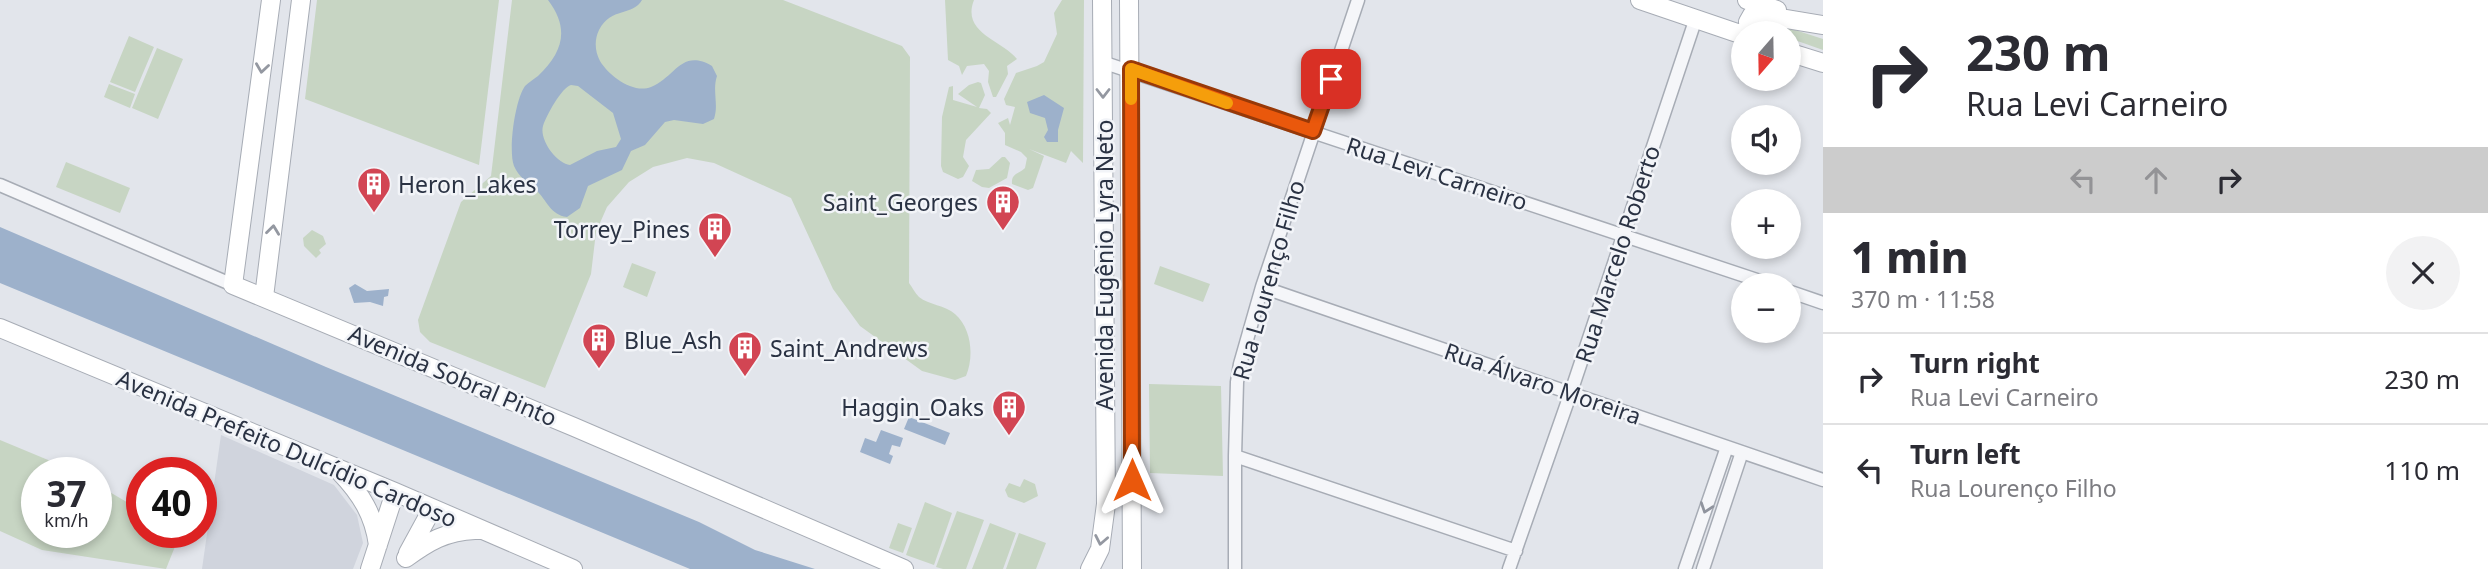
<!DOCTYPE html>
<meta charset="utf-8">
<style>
:root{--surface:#fff;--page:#f2f2f3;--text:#2b2b33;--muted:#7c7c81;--line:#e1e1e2}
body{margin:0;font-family:"Noto Sans",sans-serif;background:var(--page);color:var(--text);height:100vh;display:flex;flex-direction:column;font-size:26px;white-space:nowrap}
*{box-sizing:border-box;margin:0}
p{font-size:23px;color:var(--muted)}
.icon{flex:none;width:38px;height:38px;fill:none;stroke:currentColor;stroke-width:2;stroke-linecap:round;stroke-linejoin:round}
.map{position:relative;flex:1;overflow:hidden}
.sheet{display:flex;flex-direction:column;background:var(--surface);width:665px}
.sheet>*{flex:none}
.banner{background:#fff;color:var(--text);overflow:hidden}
.needle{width:46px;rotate:200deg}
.buttons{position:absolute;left:1731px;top:21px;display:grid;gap:14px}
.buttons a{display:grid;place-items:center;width:70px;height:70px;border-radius:50%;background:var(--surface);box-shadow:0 4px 10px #0003;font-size:35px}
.speed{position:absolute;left:21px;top:457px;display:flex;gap:14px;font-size:35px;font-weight:700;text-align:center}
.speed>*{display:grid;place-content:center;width:91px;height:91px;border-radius:50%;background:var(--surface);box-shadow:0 4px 10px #0003;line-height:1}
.speed small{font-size:18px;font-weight:400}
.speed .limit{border:10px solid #d22;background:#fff;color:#111}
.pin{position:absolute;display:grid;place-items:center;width:60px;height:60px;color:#fff;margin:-30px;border-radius:14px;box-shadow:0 4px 10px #0006}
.me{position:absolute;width:77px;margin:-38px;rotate:0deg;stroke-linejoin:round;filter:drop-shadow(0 0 5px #0008)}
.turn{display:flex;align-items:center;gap:24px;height:147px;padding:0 28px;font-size:32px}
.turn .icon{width:91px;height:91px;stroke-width:2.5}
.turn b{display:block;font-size:49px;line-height:60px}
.lanes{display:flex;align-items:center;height:66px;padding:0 28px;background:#0003;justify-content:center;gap:35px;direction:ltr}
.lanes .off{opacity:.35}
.round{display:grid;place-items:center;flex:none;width:74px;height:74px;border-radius:37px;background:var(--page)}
.head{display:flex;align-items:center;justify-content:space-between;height:119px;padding:0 28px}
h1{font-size:42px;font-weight:800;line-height:52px}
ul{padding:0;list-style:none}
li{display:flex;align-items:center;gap:21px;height:91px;padding:0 28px;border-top:2px solid var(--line)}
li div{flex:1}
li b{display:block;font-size:26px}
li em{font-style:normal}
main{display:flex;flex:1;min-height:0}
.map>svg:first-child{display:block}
</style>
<main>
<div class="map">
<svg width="1823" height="569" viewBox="0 0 1823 569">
<rect width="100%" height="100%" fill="#e2e5eb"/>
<path fill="#d0d4dd" d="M 221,435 L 334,485 L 357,515 L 363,543 L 353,569 L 202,569 Z"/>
<path fill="#c7d5c3" d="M 317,0 L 499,0 L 479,165 L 305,99 Z
M 512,0 L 783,0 L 902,46 L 910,57 L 909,283 C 912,287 915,293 919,297 C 929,305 945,305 955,314 C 972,329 974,357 966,376 L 955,380 L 922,371 L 860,326 L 833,289 L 791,198 L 714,163 L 687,158 L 653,167 L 629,182 L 607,207 L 596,232 L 591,274 L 545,388 L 430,342 L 420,332 L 418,320 L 461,202 L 491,176 Z
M 945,0 L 974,0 C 961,33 1002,40 1017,59 L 1007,66 L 1008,74 L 996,97 L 993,97 L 988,82 L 989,71 L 984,64 L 967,66 L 962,75 L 959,66 L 948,60 Z
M 1062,0 L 1084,0 L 1083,163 L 1071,151 L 1066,163 L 1029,149 L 1044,156 L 1033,188 L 1028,190 L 1012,184 C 1011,173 1019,174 1025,168 L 1027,158 L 1021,152 L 1005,145 L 1005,133 L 998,123 L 1008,118 L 1010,125 L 1015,107 L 1006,105 L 1004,99 L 1016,73 L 1037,66 L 1044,62 L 1057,34 L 1054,13 Z
M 1764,20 L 1823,39 L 1823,50 L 1789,38 L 1788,33 L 1773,33 L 1760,29 L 1759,22 Z
M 129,36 L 154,47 L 135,92 L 110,82 Z
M 157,48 L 183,59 L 158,119 L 132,108 Z
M 978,82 L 981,83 L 985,95 L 979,108 L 987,109 L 991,113 L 966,140 L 963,157 L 969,166 L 963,177 L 958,179 L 943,172 L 941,166 L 942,117 L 949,87 L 953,86 L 953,100 L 977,107 L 958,94 L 969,85 Z
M 109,84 L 135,94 L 130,108 L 104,97 Z
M 1002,157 L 1005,157 L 1010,163 L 1007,178 L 989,188 L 982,187 L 972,181 L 976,170 L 989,169 Z
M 66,162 L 130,188 L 120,213 L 56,187 Z
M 312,230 L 323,236 L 326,244 L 319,250 L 321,253 L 316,258 L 304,246 L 303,238 Z
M 632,263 L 656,272 L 647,297 L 623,287 Z
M 1160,266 L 1210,284 L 1203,302 L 1154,284 Z
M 1149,384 L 1221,386 L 1223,476 L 1150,473 Z
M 0,440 L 77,472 L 37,472 L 37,532 L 96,532 L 96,484 L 142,511 L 142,532 L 176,532 L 180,534 L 166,569 L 42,550 L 0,531 Z
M 1024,479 L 1035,484 L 1038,496 L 1024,503 L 1008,497 L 1005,490 L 1009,483 L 1020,487 Z
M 925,502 L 952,513 L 934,565 L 906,555 Z
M 957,511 L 984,520 L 966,569 L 943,569 L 936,567 Z
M 898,523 L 912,528 L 903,553 L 889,548 Z
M 990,523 L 1016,533 L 1003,569 L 972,569 Z
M 1019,533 L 1046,543 L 1036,569 L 1006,569 Z"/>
<path fill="#9db1cb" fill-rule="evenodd" d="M 548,0 L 642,0 C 633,16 611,7 599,30 C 594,40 595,52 600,61 C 609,76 633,94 651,87 C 675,78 681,48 712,66 L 717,76 C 712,91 719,104 714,119 L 703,124 L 674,120 L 665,122 L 645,145 L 631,151 L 622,170 L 588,186 L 580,208 L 567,217 C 550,215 547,200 536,190 C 528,183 518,176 514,166 C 508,150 515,100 525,86 C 529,82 534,79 538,76 C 563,52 570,29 548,0 ZM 571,85 L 578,86 L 613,113 L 621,139 L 616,147 L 597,151 L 570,165 C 557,164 539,140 543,126 C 546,116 562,87 571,85 Z
M 1044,95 L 1064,108 L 1058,130 L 1058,142 L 1047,142 L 1044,137 L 1048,130 L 1045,118 L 1030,113 L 1027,102 Z
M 0,227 L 326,367 L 699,522 L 755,550 L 815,569 L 690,569 L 0,283 Z
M 355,284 L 367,291 L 389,289 L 388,296 L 384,297 L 383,306 L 370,302 L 354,303 L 349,288 Z
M 909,417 L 950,433 L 945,445 L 904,429 Z
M 881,430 L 903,438 L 900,447 L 892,445 L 889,454 L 893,456 L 890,464 L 860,452 L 865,438 L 876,442 Z"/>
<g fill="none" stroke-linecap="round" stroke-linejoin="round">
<g stroke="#a7acb5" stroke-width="15">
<path id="street" d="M 1102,62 L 1772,285
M 0,185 L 233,285
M 1262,287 L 1823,480
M 1788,291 L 1823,303
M 1235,456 L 1516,551
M 1235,569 L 1235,456 L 1237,382 L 1240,364 L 1262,287 L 1358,0
M 1509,569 L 1571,392 L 1696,18
M 1685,569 L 1727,447
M 1703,569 L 1742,452"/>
</g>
<g stroke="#a7acb5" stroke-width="20">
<path id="secondary" d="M 271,0 L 233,285 L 574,427 L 904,569
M 1129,0 L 1132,569
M 1640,0 L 1743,35
M 1747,0 L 1777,10
M 1760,33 L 1752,29 L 1748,22 L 1752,15 L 1757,14 L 1822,25
M 1788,52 L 1823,63
M 264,297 L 301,0
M 0,328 L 395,492 L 573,569
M 340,472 C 361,494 374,515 378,545
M 408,553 L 432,509
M 406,558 C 428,542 446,531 475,530
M 370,569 L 395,492
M 1090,569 L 1100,549 L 1106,504 L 1102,0"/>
</g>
<use href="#street" stroke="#f5f6f9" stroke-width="12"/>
<use href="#secondary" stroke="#fff" stroke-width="18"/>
</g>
<defs><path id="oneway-chevron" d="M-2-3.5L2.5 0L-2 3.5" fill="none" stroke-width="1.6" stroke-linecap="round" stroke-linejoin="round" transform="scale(1.75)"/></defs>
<g stroke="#9498a1">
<use href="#oneway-chevron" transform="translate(262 68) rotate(98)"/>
<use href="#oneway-chevron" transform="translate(1103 93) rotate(90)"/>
<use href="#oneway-chevron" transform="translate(273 230) rotate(-83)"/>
<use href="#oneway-chevron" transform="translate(1101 540) rotate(101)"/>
</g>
<use stroke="#90949e" href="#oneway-chevron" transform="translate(1706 508) rotate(109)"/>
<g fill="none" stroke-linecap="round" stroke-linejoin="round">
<g stroke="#983908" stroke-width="18">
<path id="route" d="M 1132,480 L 1131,69 L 1313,131 L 1331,79"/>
</g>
<use href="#route" stroke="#ea580c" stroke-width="12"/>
<path stroke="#f59e0b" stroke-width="12" d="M 1131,99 L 1131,69 L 1227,103"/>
</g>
<defs>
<g id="building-pin" transform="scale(1.75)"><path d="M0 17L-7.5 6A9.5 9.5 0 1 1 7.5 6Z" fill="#d24553" stroke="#f2f4f8"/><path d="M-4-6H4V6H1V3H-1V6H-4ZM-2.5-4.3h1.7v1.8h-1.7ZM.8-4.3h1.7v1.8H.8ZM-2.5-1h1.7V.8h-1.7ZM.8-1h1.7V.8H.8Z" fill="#fff"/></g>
</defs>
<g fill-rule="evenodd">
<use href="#building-pin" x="374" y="184"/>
<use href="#building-pin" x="1003" y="202"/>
<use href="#building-pin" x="715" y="229"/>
<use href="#building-pin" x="599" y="340"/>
<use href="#building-pin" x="745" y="348"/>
<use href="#building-pin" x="1009" y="407"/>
</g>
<g text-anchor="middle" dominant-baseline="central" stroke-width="5" stroke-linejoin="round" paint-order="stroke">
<g font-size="23" fill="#2a3243" stroke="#f2f4f8">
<text transform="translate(1437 173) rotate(18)">Rua Levi Carneiro</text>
<text transform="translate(1617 254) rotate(-72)">Rua Marcelo Roberto</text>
<text transform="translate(1104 265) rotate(-90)">Avenida Eugênio Lyra Neto</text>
<text transform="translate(1268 280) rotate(-74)">Rua Lourenço Filho</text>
<text transform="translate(453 375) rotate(23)">Avenida Sobral Pinto</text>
<text transform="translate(1543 383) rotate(19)">Rua Álvaro Moreira</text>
<text transform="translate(287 448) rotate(23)">Avenida Prefeito Dulcídio Cardoso</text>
</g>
<g font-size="23" fill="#2a3243" stroke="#f2f4f8" text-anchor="start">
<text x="398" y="184">Heron_Lakes</text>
<text x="978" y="202" text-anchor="end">Saint_Georges</text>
<text x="690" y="229" text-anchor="end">Torrey_Pines</text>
<text x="624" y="340">Blue_Ash</text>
<text x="770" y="348">Saint_Andrews</text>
<text x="984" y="407" text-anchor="end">Haggin_Oaks</text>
</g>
</g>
</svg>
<div class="buttons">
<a><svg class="needle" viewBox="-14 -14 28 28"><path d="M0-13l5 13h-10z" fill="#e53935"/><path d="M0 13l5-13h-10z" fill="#7c7c81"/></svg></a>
<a><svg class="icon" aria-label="sound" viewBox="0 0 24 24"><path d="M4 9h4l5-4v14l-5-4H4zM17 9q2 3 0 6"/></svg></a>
<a>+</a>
<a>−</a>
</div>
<div class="speed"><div>37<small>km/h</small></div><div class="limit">40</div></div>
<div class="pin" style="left:1331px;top:79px;background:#d93025"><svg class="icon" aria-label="arrive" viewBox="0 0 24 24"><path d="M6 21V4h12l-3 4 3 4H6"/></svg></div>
<svg class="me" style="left:1132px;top:480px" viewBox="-20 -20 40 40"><path d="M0-17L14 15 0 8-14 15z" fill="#ea580c" stroke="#fff" stroke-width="4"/></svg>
</div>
<section class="sheet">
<div class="banner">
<div class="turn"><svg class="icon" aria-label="right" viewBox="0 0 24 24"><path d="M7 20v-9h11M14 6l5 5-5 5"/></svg><div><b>230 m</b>Rua Levi Carneiro</div></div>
<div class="lanes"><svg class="icon off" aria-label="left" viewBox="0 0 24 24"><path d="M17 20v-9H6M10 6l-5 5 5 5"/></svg><svg class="icon off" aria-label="ahead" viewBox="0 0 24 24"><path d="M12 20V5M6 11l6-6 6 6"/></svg><svg class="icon" aria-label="right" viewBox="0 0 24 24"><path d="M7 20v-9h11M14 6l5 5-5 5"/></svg></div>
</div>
<div class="head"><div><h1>1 min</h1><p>370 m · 11:58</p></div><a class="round"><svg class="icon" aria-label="close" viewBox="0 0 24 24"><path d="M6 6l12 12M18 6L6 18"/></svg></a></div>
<ul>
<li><svg class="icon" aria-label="right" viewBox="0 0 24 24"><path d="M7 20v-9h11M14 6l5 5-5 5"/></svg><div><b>Turn right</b><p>Rua Levi Carneiro</p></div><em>230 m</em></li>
<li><svg class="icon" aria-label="left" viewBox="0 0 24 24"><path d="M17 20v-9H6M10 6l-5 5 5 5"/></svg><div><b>Turn left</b><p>Rua Lourenço Filho</p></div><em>110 m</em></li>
</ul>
</section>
</main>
